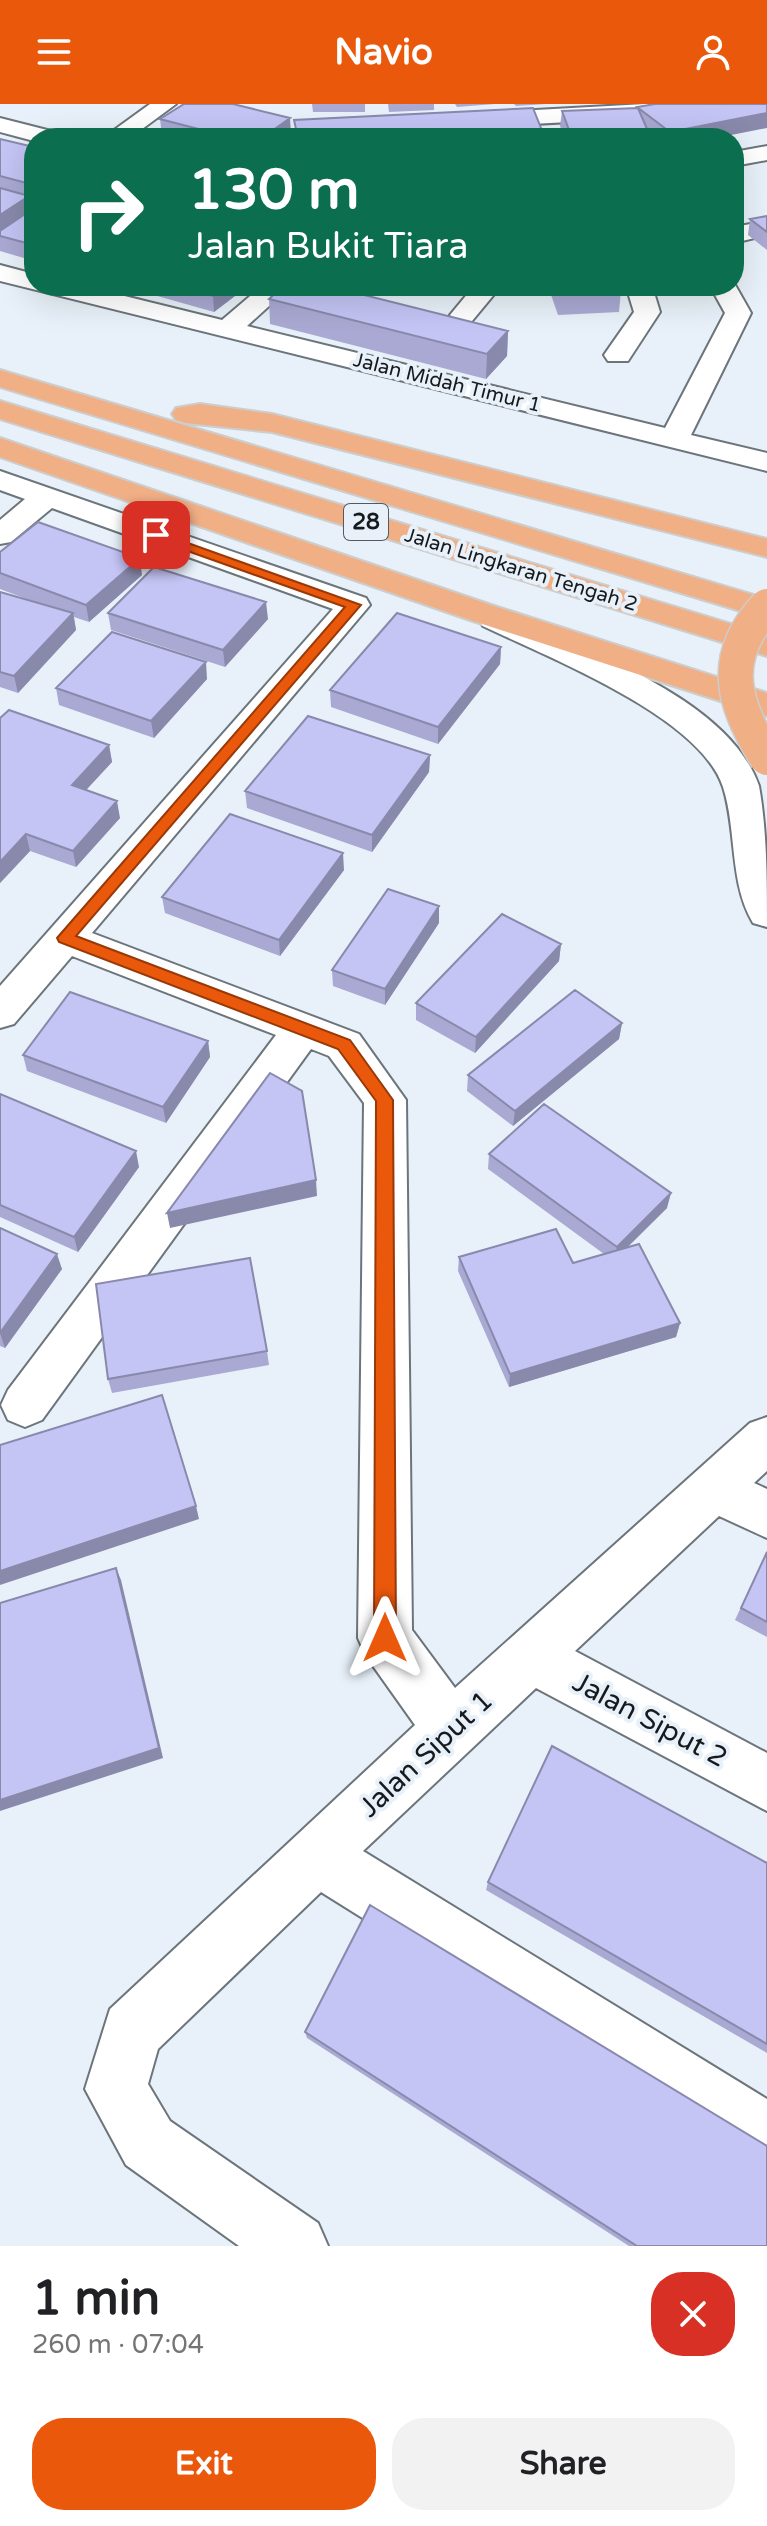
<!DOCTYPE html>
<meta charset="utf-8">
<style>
:root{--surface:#fff;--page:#f2f2f2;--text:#202124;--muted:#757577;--accent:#ea580c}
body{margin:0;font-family:"Varela Round",sans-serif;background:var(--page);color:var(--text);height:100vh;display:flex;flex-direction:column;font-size:30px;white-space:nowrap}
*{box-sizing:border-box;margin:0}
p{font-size:26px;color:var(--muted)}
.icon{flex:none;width:44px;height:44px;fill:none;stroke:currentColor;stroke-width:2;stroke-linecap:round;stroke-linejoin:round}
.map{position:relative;height:2142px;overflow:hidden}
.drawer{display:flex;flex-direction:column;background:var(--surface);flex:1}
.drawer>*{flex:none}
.hud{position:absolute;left:24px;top:24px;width:720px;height:168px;border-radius:32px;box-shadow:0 8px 32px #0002;background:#0b6e4f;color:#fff;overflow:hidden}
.pin{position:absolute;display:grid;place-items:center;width:68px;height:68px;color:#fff;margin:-34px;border-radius:16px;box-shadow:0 4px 12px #0006}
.me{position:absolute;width:88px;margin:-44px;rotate:0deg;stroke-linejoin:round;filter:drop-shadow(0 0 6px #0008)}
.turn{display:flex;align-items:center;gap:28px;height:168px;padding:0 32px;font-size:36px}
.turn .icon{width:104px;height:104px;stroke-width:2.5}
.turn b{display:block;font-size:56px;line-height:68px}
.round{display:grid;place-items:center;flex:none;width:84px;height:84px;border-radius:32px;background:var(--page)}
.summary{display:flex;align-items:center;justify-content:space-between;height:136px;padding:0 32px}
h1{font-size:48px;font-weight:700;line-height:60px}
.cta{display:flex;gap:16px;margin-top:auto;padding:16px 32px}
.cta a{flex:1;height:92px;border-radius:32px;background:var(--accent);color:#fff;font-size:32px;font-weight:700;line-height:92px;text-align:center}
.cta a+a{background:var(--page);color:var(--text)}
header{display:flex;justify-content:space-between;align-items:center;height:104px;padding:0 32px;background:var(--accent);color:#fff;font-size:36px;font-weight:700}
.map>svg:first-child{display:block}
</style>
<header><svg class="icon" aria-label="menu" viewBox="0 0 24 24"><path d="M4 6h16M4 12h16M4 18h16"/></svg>Navio<svg class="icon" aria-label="person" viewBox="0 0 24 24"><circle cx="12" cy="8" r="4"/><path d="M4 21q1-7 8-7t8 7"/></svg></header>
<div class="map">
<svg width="767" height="2142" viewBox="0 0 767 2142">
<rect width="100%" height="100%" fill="#e8f1f9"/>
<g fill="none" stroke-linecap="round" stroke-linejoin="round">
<g stroke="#6c757b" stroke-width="4">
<path id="minor" d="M 150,0 L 176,0 L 130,34 L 103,34 Z
M 645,0 L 694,0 L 691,5 L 644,14 L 478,23 L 467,16 L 478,9 Z
M 0,14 L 59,29 L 63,34 L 34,37 L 0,28 Z
M 767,42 L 767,56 L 734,62 L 734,48 Z
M 767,117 L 767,131 L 734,139 L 734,123 Z
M 0,161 L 34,170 L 34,182 L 84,182 L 222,216 L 262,182 L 291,182 L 247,222 L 665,324 L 725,209 L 710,182 L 734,182 L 734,179 L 751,209 L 691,331 L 767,349 L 767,367 L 0,177 Z
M 474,182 L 501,182 L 472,217 L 454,217 L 450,211 Z
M 626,182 L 652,182 L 660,208 L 628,257 L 608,257 L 604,251 L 634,208 Z
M 0,367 L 366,494 L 370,501 L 92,829 L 359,930 L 406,996 L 412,1526 L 455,1584 L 750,1319 L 767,1313 L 767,1367 L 754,1379 L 767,1385 L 767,1434 L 719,1412 L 575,1547 L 767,1649 L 767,1707 L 536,1584 L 363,1747 L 767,1995 L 767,2063 L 745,2053 L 321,1788 L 158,1945 L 148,1980 L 170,2017 L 318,2119 L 328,2142 L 239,2142 L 126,2061 L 85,1985 L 110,1905 L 415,1621 L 366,1552 L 358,1534 L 364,999 L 329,952 L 311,945 L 42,1316 L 25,1323 L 8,1316 L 1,1301 L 8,1286 L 276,931 L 72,852 L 14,920 L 0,924 L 0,882 L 333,505 L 52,404 L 11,438 L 0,440 L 0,416 L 25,395 L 0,386 Z
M 495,505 C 519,511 541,524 563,534 C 629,564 734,609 759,682 C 767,726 767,778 767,823 L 753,819 C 729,779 737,726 723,683 C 700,612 547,553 483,522 L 479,515 L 483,508 Z"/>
</g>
<g stroke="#cccdcd" stroke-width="4">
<path id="highway" d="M 0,266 L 767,495 L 767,515 L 0,283 Z
M 0,297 L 767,531 L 767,552 L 0,315 Z
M 200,300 L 272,310 L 767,435 L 767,453 L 272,328 L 186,319 L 176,316 L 172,310 L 176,304 Z
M 0,334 L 494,502 L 767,589 L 767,612 L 470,516 L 0,353 Z"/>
</g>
<use href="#minor" fill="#fff" fill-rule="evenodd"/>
<use href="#highway" fill="#f1af86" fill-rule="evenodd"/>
<g stroke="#cccdcd" stroke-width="37" stroke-linecap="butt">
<path id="highway-bridge" d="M 767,502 C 719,553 732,600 767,654"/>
</g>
<use href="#highway-bridge" stroke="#f1af86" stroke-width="34"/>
</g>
<path fill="#a9a9d3" d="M 312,0 L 365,0 L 365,8 L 313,8 Z
M 388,0 L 434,0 L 434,6 L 389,8 Z
M 455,0 L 495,0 L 457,3 Z
M 514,0 L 546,0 L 516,2 Z
M 637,4 L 716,34 L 655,34 L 649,29 L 650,34 L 565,34 L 560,22 L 562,7 Z
M 160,15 L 291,30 L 285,34 L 174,34 L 162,31 Z
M 0,35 L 34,43 L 34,96 L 30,95 L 32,106 L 34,104 L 34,157 L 0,147 Z
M 767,112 L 767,146 L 748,131 L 750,115 Z
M 122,182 L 248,182 L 214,208 Z
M 283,182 L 360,182 L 353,188 L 508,227 L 507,252 L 486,275 L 270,220 L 269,195 Z
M 548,182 L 620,182 L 621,186 L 619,208 L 558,211 Z
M 0,448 L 142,471 L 89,518 L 74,513 L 76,526 L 18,589 L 0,583 L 0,488 L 40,500 L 0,485 Z
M 108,509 L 268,515 L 225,563 L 111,526 Z
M 501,543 L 500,560 L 438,640 L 331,603 L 330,586 Z
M 207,575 L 154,634 L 59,601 L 56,584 Z
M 0,614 L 109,641 L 112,658 L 86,686 L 120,714 L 76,763 L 30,747 L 0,779 Z
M 430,651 L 429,668 L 372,748 L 247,704 L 245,687 Z
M 344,766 L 280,852 L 165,809 L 162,793 Z
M 439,819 L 385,901 L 333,882 L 332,866 Z
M 561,840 L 559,857 L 475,949 L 416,916 L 416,899 Z
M 622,919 L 619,935 L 513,1022 L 467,987 L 468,971 Z
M 208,937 L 210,953 L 166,1019 L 27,967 L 23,951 Z
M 0,990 L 139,1063 L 78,1148 L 0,1113 Z
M 489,1050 L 667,1104 L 627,1144 L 680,1219 L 676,1233 L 509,1283 L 458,1167 L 459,1153 L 573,1159 L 604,1150 L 488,1065 Z
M 0,1124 L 62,1165 L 5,1244 L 0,1242 Z
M 267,1247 L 269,1261 L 112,1289 L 108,1275 Z
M 767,1447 L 767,1533 L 735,1516 Z
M 767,1759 L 767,1949 L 486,1786 L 488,1778 Z
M 305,1928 L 767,2142 L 629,2142 L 307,1934 Z"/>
<path fill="#8989ac" d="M 767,9 L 767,24 L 716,34 L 669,34 L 670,28 Z
M 290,14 L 291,30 L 285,34 L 262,34 Z
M 29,92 L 32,107 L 0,129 L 0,111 Z
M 226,182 L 248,182 L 214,208 L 213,192 Z
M 333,182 L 360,182 L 332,208 Z
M 508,227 L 507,252 L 486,275 L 487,250 Z
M 140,454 L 142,471 L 89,518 L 86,501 Z
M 266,498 L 268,515 L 225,563 L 223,546 Z
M 73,509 L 76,526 L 18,589 L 14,572 Z
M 501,543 L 500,560 L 438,640 L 438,623 Z
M 206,558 L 207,575 L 154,634 L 151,617 Z
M 109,641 L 112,658 L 75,698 L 72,681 Z
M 430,651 L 429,668 L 372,748 L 372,731 Z
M 117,697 L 120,714 L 76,763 L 73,747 Z
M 26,730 L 30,747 L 0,779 L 0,758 Z
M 343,749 L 344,766 L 280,852 L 279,836 Z
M 439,802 L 439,819 L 385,901 L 385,885 Z
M 561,840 L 559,857 L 475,949 L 476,933 Z
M 622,919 L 619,935 L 513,1022 L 515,1007 Z
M 208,937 L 210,953 L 166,1019 L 163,1003 Z
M 136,1047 L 139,1063 L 78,1148 L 74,1133 Z
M 316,1076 L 317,1092 L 170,1124 L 167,1109 Z
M 671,1089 L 667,1104 L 613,1157 L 617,1143 Z
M 57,1150 L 62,1165 L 5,1244 L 0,1229 Z
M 680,1219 L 676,1233 L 509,1283 L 510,1270 Z
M 196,1402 L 199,1415 L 0,1481 L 0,1467 Z
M 116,1464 L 121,1476 L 163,1654 L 0,1707 L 0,1696 Z"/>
<path fill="#c4c4f5" stroke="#8989ac" stroke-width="2" d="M 184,0 L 233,0 L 290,14 L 262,34 L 233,34 L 160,15 Z
M 655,0 L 767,0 L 767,9 L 670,28 L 637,3 Z
M 533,4 L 545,34 L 298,34 L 294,16 Z
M 638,4 L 650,32 L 572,34 L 562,7 Z
M 0,35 L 34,43 L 34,81 L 0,72 Z
M 0,84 L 29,92 L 0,111 Z
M 34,104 L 34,141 L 0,132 L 0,127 Z
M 767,112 L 767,128 L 750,115 Z
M 177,182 L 226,182 L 213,192 Z
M 283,182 L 333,182 L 332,183 L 508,227 L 487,250 L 269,195 Z
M 558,182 L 620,182 L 621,186 L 560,189 Z
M 38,418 L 140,454 L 86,501 L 0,469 L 0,448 Z
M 154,463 L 266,498 L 223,546 L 108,509 Z
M 0,488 L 73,509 L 14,572 L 0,568 Z
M 397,509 L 501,543 L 438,623 L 330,586 Z
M 112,528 L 206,558 L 151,617 L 56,584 Z
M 9,606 L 109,641 L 72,681 L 117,697 L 73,747 L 26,730 L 0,758 L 0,614 Z
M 308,612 L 430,651 L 372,731 L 245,687 Z
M 230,710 L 343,749 L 279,836 L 162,793 Z
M 388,785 L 439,802 L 385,885 L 332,866 Z
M 502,810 L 561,840 L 476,933 L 416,899 Z
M 575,886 L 622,919 L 515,1007 L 468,971 Z
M 70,888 L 208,937 L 163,1003 L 23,951 Z
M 270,969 L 302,987 L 316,1076 L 167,1109 Z
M 0,990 L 136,1047 L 74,1133 L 0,1101 Z
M 544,1000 L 671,1089 L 617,1143 L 489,1050 Z
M 0,1124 L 57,1150 L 0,1229 Z
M 556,1125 L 573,1159 L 639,1140 L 680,1219 L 510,1270 L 459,1153 Z
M 250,1154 L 267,1247 L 108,1275 L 96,1180 Z
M 162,1291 L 196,1402 L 0,1467 L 0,1341 Z
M 767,1448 L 767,1518 L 741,1504 Z
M 116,1464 L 159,1644 L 0,1696 L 0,1499 Z
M 552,1642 L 767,1759 L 767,1940 L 488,1778 Z
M 370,1801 L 767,2042 L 767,2142 L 637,2142 L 305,1928 Z"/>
<path fill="#ea580c" stroke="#983908" stroke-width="2" d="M 151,429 L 160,429 L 361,501 L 76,832 L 350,936 L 393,996 L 396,1534 L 393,1541 L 385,1545 L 377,1541 L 374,1534 L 376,997 L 338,945 L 59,838 L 57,834 L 345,503 L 151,434 Z"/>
<g text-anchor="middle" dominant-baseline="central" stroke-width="8" stroke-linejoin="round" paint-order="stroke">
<g font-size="20" fill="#171a1c" stroke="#e8f1f9">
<text transform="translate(447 279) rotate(14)">Jalan Midah Timur 1</text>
<text transform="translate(521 466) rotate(17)">Jalan Lingkaran Tengah 2</text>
</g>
<rect fill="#e8f1f9" stroke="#565a5e" stroke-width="2" x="344" y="400" width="44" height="36" rx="6"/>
<g font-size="22" font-weight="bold" fill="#171a1c">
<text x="366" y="418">28</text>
</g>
<g font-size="28" fill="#171a1c" stroke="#e8f1f9">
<text transform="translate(650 1616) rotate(28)">Jalan Siput 2</text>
<text transform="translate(426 1650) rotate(-43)">Jalan Siput 1</text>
</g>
</g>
</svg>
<div class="pin" style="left:156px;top:431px;background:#d93025"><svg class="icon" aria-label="arrive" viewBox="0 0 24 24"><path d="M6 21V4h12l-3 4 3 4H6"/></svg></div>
<svg class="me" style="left:385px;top:1534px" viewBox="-20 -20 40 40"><path d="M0-17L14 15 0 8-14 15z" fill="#ea580c" stroke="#fff" stroke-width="4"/></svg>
<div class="hud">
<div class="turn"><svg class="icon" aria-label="right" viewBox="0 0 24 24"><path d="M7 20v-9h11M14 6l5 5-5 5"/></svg><div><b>130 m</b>Jalan Bukit Tiara</div></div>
</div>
</div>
<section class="drawer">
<div class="summary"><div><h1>1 min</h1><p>260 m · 07:04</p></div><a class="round" style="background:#d93025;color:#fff"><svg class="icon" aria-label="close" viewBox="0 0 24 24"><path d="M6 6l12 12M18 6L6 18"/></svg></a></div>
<div class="cta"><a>Exit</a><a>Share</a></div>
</section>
